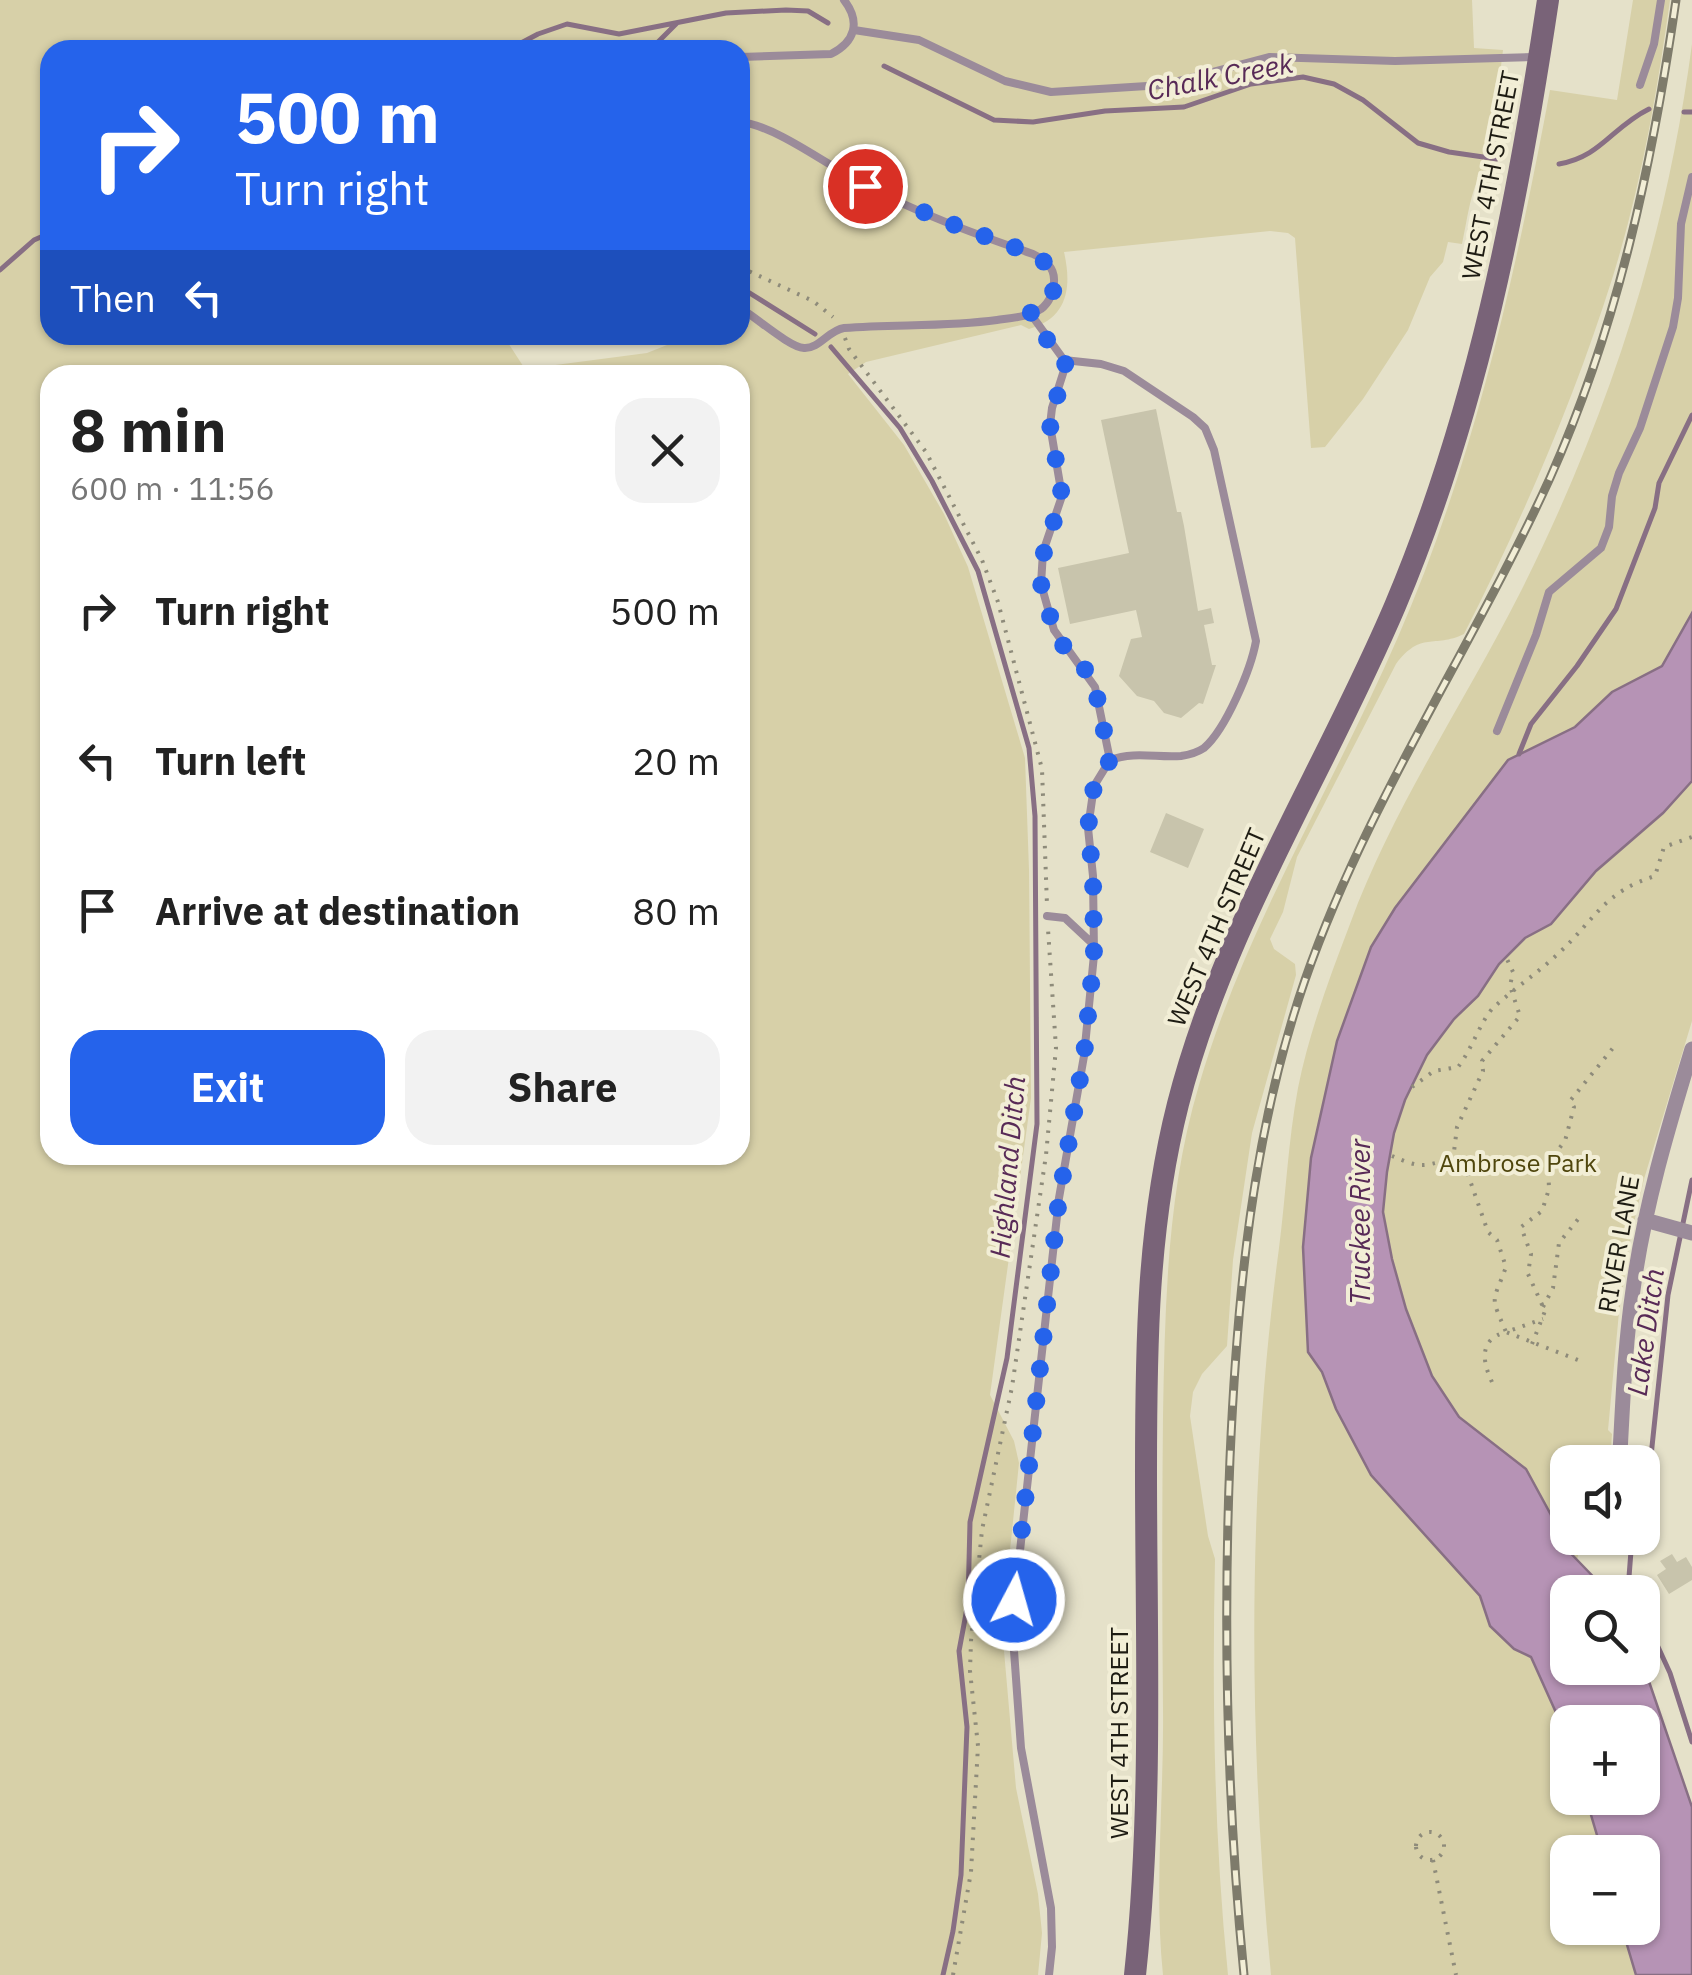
<!DOCTYPE html>
<meta charset="utf-8">
<style>
:root{--surface:#fff;--page:#f2f2f2;--text:#222;--muted:#767676;--accent:#2563eb}
body{margin:0;font-family:"IBM Plex Sans",sans-serif;background:var(--page);color:var(--text);height:100vh;display:flex;flex-direction:column;font-size:38px;white-space:nowrap}
*{box-sizing:border-box;margin:0}
p{font-size:32px;color:var(--muted)}
.icon{flex:none;width:55px;height:55px;fill:none;stroke:currentColor;stroke-width:2;stroke-linecap:round;stroke-linejoin:round}
.map{position:relative;flex:1;overflow:hidden}
.panel{position:absolute;left:40px;top:365px;width:710px;height:800px;display:flex;flex-direction:column;background:var(--surface);border-radius:30px;box-shadow:0 2px 8px #0004}
.panel>*{flex:none}
.hud{position:absolute;left:40px;top:40px;width:710px;height:305px;border-radius:30px;box-shadow:0 2px 8px #0004;background:#2563eb;color:#fff;overflow:hidden}
.fabs{position:absolute;left:1550px;top:1445px;display:grid;gap:20px}
.fabs a{display:grid;place-items:center;width:110px;height:110px;border-radius:20px;background:var(--surface);box-shadow:0 2px 8px #0004;font-size:50px}
.pin{position:absolute;display:grid;place-items:center;width:85px;height:85px;color:#fff;margin:-42px;border:5px solid #fff;border-radius:50%;box-shadow:0 2px 10px #0007}
.me{position:absolute;width:110px;margin:-55px;rotate:6deg;stroke-linejoin:round;filter:drop-shadow(0 0 8px #0008)}
.turn{display:flex;align-items:center;gap:35px;height:210px;padding:0 30px;font-size:45px}
.turn .icon{width:130px;height:130px;stroke-width:2.5}
.turn b{display:block;font-size:70px;line-height:85px}
.then{display:flex;align-items:center;height:95px;padding:0 30px;background:#0003;gap:20px;font-size:38px}
.round{display:grid;place-items:center;flex:none;width:105px;height:105px;border-radius:30px;background:var(--page)}
.summary{display:flex;align-items:center;justify-content:space-between;height:170px;padding:0 30px}
h1{font-size:60px;font-weight:700;line-height:75px}
.button{display:flex;gap:20px;margin-top:auto;padding:20px 30px}
.button a{flex:1;height:115px;border-radius:30px;background:var(--accent);color:#fff;font-size:40px;font-weight:700;line-height:115px;text-align:center}
.button a+a{background:var(--page);color:var(--text)}
ul{padding:0;list-style:none}
li{display:flex;align-items:center;gap:30px;height:150px;padding:0 30px}
li div{flex:1}
li b{display:block;font-size:38px}
li em{font-style:normal}
.map>svg:first-child{display:block}
</style>
<div class="map">
<svg width="1692" height="1975" viewBox="0 0 1692 1975">
<rect width="100%" height="100%" fill="#e5e1c9"/>
<path fill="#d7d0a8" fill-rule="evenodd" d="M 0,0 L 1472,0 L 1474,48 L 1503,50 L 1491,147 L 1495,153 C 1492,164 1488,164 1482,172 C 1470,191 1467,222 1462,244 L 1448,242 L 1443,262 L 1430,277 L 1408,330 L 1363,399 L 1325,447 L 1311,448 L 1295,238 L 1288,233 L 1270,231 L 1064,252 C 1072,287 1068,318 1029,329 L 1021,325 L 866,362 L 848,374 L 904,445 L 944,514 L 968,567 L 1025,758 L 1029,870 L 1031,1098 L 990,1395 L 1014,1441 L 1019,1463 L 1002,1628 L 1016,1788 L 1038,1894 L 1042,1933 L 1038,1975 L 0,1975 ZM 50,50 L 740,50 L 740,276 L 744,279 L 740,288 L 740,335 L 692,335 L 647,353 L 525,369 L 503,335 L 50,335 ZM 50,375 L 740,375 L 740,1155 L 50,1155 Z
M 1633,0 L 1670,0 C 1657,93 1641,186 1613,276 C 1574,400 1523,518 1464,634 C 1433,649 1422,630 1396,664 L 1297,857 L 1283,912 L 1270,939 L 1274,949 L 1295,964 L 1296,975 L 1252,1133 L 1233,1260 L 1227,1346 L 1202,1374 L 1193,1392 L 1190,1416 L 1208,1536 L 1215,1559 C 1212,1698 1214,1836 1228,1975 L 1163,1975 C 1154,1887 1164,1799 1163,1710 C 1162,1612 1162,1514 1163,1416 C 1165,1305 1167,1192 1199,1085 C 1245,928 1333,787 1398,637 C 1474,462 1515,277 1550,90 L 1617,100 Z
M 1692,44 L 1692,613 L 1662,666 L 1612,692 L 1575,727 L 1508,760 L 1395,908 L 1371,947 L 1337,1041 L 1311,1158 L 1303,1247 L 1308,1352 L 1322,1371 L 1336,1409 L 1371,1475 L 1480,1596 L 1490,1626 L 1513,1649 L 1531,1657 L 1564,1728 L 1567,1737 L 1568,1798 L 1586,1798 L 1602,1852 L 1568,1852 L 1568,1928 L 1622,1928 L 1636,1975 L 1271,1975 C 1248,1734 1247,1488 1279,1248 C 1286,1195 1288,1141 1298,1088 C 1309,1033 1330,976 1350,924 C 1393,807 1465,702 1521,591 C 1609,415 1666,239 1692,44 Z
M 1692,781 L 1692,1021 L 1644,1179 L 1631,1236 L 1619,1312 L 1608,1430 L 1612,1434 L 1610,1462 L 1568,1462 L 1568,1538 L 1582,1538 L 1577,1560 L 1554,1536 L 1551,1515 L 1526,1469 L 1459,1417 L 1432,1376 L 1401,1293 L 1392,1259 L 1383,1212 L 1387,1172 L 1394,1133 L 1405,1100 L 1427,1055 L 1454,1019 L 1478,996 L 1499,964 L 1525,938 L 1551,924 L 1596,871 L 1663,814 Z"/>
<path fill="#b693b5" stroke="#886f84" stroke-width="2.5" d="M 1692,613 L 1692,781 L 1663,813 L 1596,871 L 1551,924 L 1525,938 L 1499,964 L 1478,996 L 1454,1019 L 1427,1055 L 1405,1100 L 1394,1133 L 1387,1172 L 1383,1212 L 1392,1259 L 1406,1309 L 1432,1376 L 1459,1417 L 1526,1469 L 1551,1515 L 1554,1536 L 1608,1592 L 1568,1592 L 1568,1668 L 1642,1668 L 1643,1664 L 1692,1807 L 1692,1975 L 1636,1975 L 1622,1928 L 1642,1928 L 1642,1852 L 1602,1852 L 1586,1798 L 1642,1798 L 1642,1722 L 1568,1722 L 1567,1737 L 1531,1657 L 1514,1649 L 1490,1626 L 1480,1596 L 1371,1475 L 1336,1409 L 1322,1372 L 1308,1352 L 1303,1247 L 1311,1158 L 1337,1041 L 1371,947 L 1395,908 L 1508,760 L 1575,727 L 1612,692 L 1662,666 Z"/>
<g fill="none" stroke-linecap="round" stroke-linejoin="round">
<path stroke="#886f84" stroke-width="5" d="M 517,50 L 521,43 L 538,34 L 567,24 L 619,34 L 726,13 L 786,10 L 808,11 L 828,23
M 650,50 L 676,24
M 884,66 L 994,120 L 1033,122 L 1105,111 L 1184,107 L 1251,84 L 1303,77 L 1334,84 L 1363,100 L 1418,143 L 1449,152 L 1497,159
M 1684,112 L 1692,112
M 1559,164 C 1601,157 1612,127 1649,109
M 0,270 L 34,240 L 50,233
M 740,287 L 815,334
M 831,347 L 900,428 L 932,481 L 978,571 L 1029,748 L 1035,816 L 1037,1124 L 1007,1358 L 970,1522 L 968,1603 L 959,1651 L 967,1727 L 961,1875 L 953,1931 L 943,1975
M 1519,754 L 1531,724 L 1577,666 L 1616,609 L 1655,508 L 1659,483 L 1692,415
M 1642,1492 L 1651,1456 L 1668,1295 L 1692,1180
M 1632,1538 L 1629,1577 L 1635,1592
M 1642,1612 L 1670,1673 L 1692,1742"/>
</g>
<path fill="#c8c4ac" d="M 1156,409 L 1177,512 L 1181,512 L 1184,526 L 1198,611 L 1211,608 L 1214,623 L 1204,625 L 1212,665 L 1216,665 L 1203,704 L 1199,703 L 1181,718 L 1164,713 L 1154,701 L 1137,696 L 1119,676 L 1131,639 L 1142,637 L 1136,610 L 1070,624 L 1058,568 L 1129,553 L 1101,420 Z
M 1166,813 L 1204,829 L 1188,868 L 1150,852 Z
M 1672,1554 L 1677,1562 L 1686,1557 L 1692,1567 L 1692,1580 L 1669,1594 L 1657,1575 L 1666,1569 L 1660,1561 Z"/>
<g fill="none" stroke-linecap="round" stroke-linejoin="round">
<path stroke="#8e8b7a" stroke-width="4" stroke-dasharray="2.5 8" stroke-linecap="butt" d="M 740,267 L 813,301 L 833,317
M 845,338 L 849,349 L 926,452 L 982,560 L 998,602 L 1042,769 L 1047,905
M 1412,1087 L 1434,1071 L 1458,1067 C 1471,1051 1482,1018 1494,1007 C 1515,988 1539,972 1560,952 C 1596,918 1604,892 1655,876 L 1664,847 L 1692,837
M 1392,1156 C 1402,1160 1414,1166 1425,1165 C 1441,1163 1450,1156 1465,1166 L 1488,1232 L 1497,1240 L 1506,1267 C 1492,1305 1490,1294 1506,1332 L 1543,1319
M 1453,1160 L 1457,1127 L 1483,1071 L 1482,1061 L 1520,1016 L 1510,986 L 1513,972 L 1506,957
M 1543,1307 L 1553,1288 L 1559,1243 L 1579,1218
M 1532,1344 L 1545,1311 L 1528,1274 L 1531,1254 L 1521,1227 L 1542,1211 L 1549,1189 L 1548,1162 L 1565,1141 L 1574,1107 L 1570,1101 L 1617,1043
M 1492,1382 C 1482,1361 1479,1339 1506,1332 L 1578,1360
M1416 1846a14 14 0 1 1 28 0a14 14 0 1 1-28 0Z
M 1433,1860 L 1456,1975
M 953,1975 L 971,1872 L 978,1746 L 970,1671 L 971,1641 L 982,1530 L 1012,1387 L 1046,1155 L 1056,1048 L 1048,929"/>
<path stroke="#9b8b9a" stroke-width="8" d="M 854,30 L 919,40 L 1005,81 L 1051,92 L 1163,85 L 1269,57 L 1395,61 L 1535,57
M 740,57 L 831,54 C 855,42 861,22 844,0
M 1640,85 L 1654,44 L 1661,0
M 740,122 C 775,125 830,167 863,184 C 917,213 975,234 1033,254 C 1045,260 1055,267 1054,282 C 1054,292 1049,303 1041,309 C 1029,317 1011,318 997,320 C 946,327 896,324 844,328 C 829,330 819,349 804,348 C 789,347 756,317 740,308
M 1030,313 L 1064,360 L 1101,364 L 1124,371 L 1193,417 L 1205,428 L 1214,450 L 1256,641 C 1251,669 1226,729 1204,748 C 1198,752 1188,755 1181,756 C 1157,758 1135,751 1110,760 L 1094,786 L 1088,828 L 1093,876 L 1094,955 L 1084,1056 L 1059,1198 L 1012,1623 L 1021,1748 L 1051,1908 L 1052,1947 L 1049,1975
M 1067,361 L 1052,408 L 1050,425 L 1062,496 L 1043,552 L 1041,584 L 1054,630 L 1095,687 L 1110,760
M 1497,731 L 1536,635 L 1549,592 L 1601,548 L 1609,527 L 1612,496 L 1619,473 L 1640,428 L 1673,327 L 1678,298 L 1681,224 L 1692,177
M 1047,916 L 1065,918 L 1094,945"/>
<path stroke="#9b8b9a" stroke-width="15" d="M 1645,1220 L 1692,1233
M 1620,1453 C 1623,1399 1625,1344 1633,1290 C 1644,1208 1668,1128 1692,1049"/>
<path stroke="#796378" stroke-width="22" d="M 1135,1975 C 1153,1808 1146,1639 1146,1472 C 1146,1347 1147,1226 1178,1104 C 1223,927 1324,773 1395,606 C 1477,412 1517,207 1548,0"/>
<g stroke="#7e7b6b" stroke-width="9">
<path id="rail" d="M 1244,1975 C 1227,1803 1223,1631 1230,1458 C 1237,1297 1252,1133 1305,980 C 1366,804 1473,647 1550,478 C 1618,326 1652,165 1676,0"/>
</g>
<use href="#rail" stroke="#f2eed6" stroke-width="5" stroke-dasharray="15" stroke-linecap="butt"/>
</g>
<g fill="none" stroke-linecap="round" stroke-linejoin="round">
<path stroke="#2563eb" stroke-width="18" stroke-dasharray="0 32.4" d="M 865,186 L 944,221 L 1033,254 C 1061,268 1062,303 1030,313 L 1057,355 L 1066,361 L 1050,425 L 1062,496 L 1044,552 L 1041,584 L 1054,630 L 1062,644 L 1090,675 L 1095,687 L 1110,760 L 1094,786 L 1088,828 L 1093,876 L 1094,955 L 1084,1056 L 1059,1198 L 1014,1600"/>
</g>
<g text-anchor="middle" dominant-baseline="central" stroke-width="8" stroke-linejoin="round" paint-order="stroke">
<g font-size="25" fill="#1e1c13" stroke="#f2eed6">
<text transform="translate(1490 175) rotate(-79)">WEST 4TH STREET</text>
<text transform="translate(1216 927) rotate(-67)">WEST 4TH STREET</text>
<text transform="translate(1618 1244) rotate(-80)">RIVER LANE</text>
<text transform="translate(1118 1733) rotate(-90)">WEST 4TH STREET</text>
</g>
<g font-size="25" fill="#4f460d" stroke="#f2eed6">
<text x="1518" y="1162">Ambrose Park</text>
</g>
<g font-size="28" font-style="italic" fill="#582a57" stroke="#f2eed6">
<text transform="translate(1220 76) rotate(-11)">Chalk Creek</text>
<text transform="translate(1007 1167) rotate(-85)">Highland Ditch</text>
<text transform="translate(1359 1222) rotate(-90)">Truckee River</text>
<text transform="translate(1645 1332) rotate(-82)">Lake Ditch</text>
</g>
</g>
</svg>
<div class="fabs">
<a><svg class="icon" aria-label="sound" viewBox="0 0 24 24"><path d="M4 9h4l5-4v14l-5-4H4zM17 9q2 3 0 6"/></svg></a>
<a><svg class="icon" aria-label="search" viewBox="0 0 24 24"><circle cx="10" cy="10" r="6"/><path d="M15 15l6 6"/></svg></a>
<a>+</a>
<a>−</a>
</div>
<div class="pin" style="left:865px;top:186px;background:#d93025"><svg class="icon" aria-label="arrive" viewBox="0 0 24 24"><path d="M6 21V4h12l-3 4 3 4H6"/></svg></div>
<svg class="me" style="left:1014px;top:1600px" viewBox="-20 -20 40 40"><circle r="17" fill="#2563eb" stroke="#fff" stroke-width="3"/><path d="M0-11L8 9 0 5-8 9z" fill="#fff"/></svg>
<div class="hud">
<div class="turn"><svg class="icon" aria-label="right" viewBox="0 0 24 24"><path d="M7 20v-9h11M14 6l5 5-5 5"/></svg><div><b>500 m</b>Turn right</div></div>
<div class="then">Then<svg class="icon" aria-label="left" viewBox="0 0 24 24"><path d="M17 20v-9H6M10 6l-5 5 5 5"/></svg></div>
</div>
<section class="panel">
<div class="summary"><div><h1>8 min</h1><p>600 m · 11:56</p></div><a class="round"><svg class="icon" aria-label="close" viewBox="0 0 24 24"><path d="M6 6l12 12M18 6L6 18"/></svg></a></div>
<ul>
<li><svg class="icon" aria-label="right" viewBox="0 0 24 24"><path d="M7 20v-9h11M14 6l5 5-5 5"/></svg><div><b>Turn right</b></div><em>500 m</em></li>
<li><svg class="icon" aria-label="left" viewBox="0 0 24 24"><path d="M17 20v-9H6M10 6l-5 5 5 5"/></svg><div><b>Turn left</b></div><em>20 m</em></li>
<li><svg class="icon" aria-label="arrive" viewBox="0 0 24 24"><path d="M6 21V4h12l-3 4 3 4H6"/></svg><div><b>Arrive at destination</b></div><em>80 m</em></li>
</ul>
<div class="button"><a>Exit</a><a>Share</a></div>
</section>
</div>
